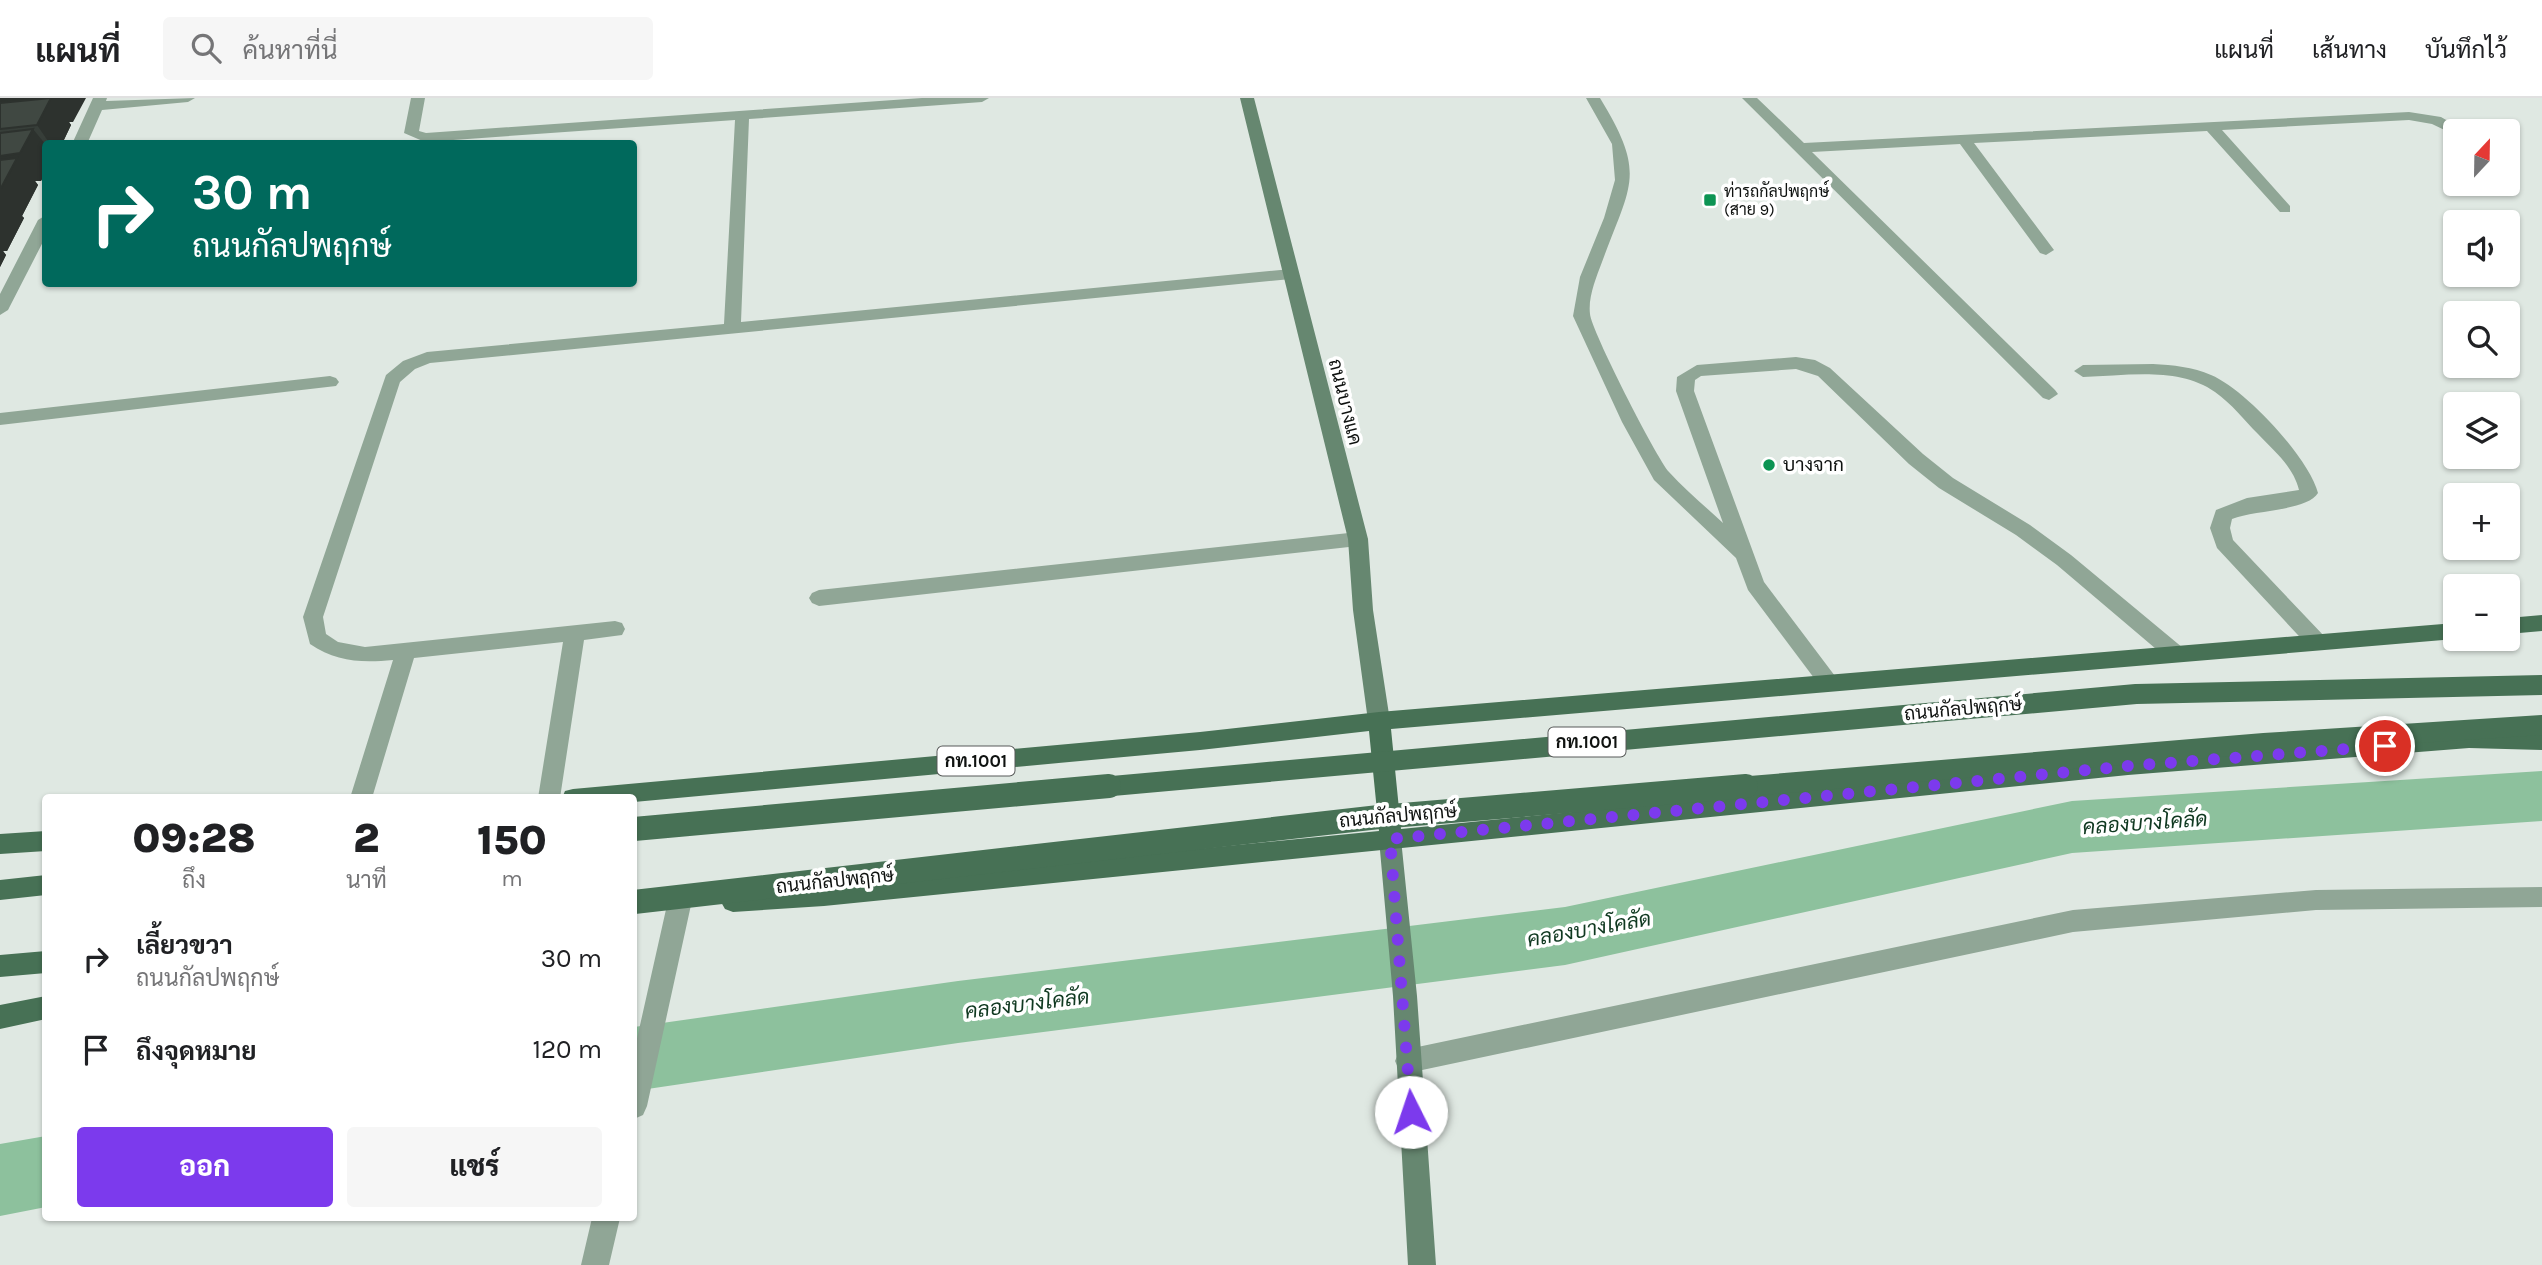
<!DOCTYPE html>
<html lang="th">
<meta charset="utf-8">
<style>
:root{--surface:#fff;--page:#f6f6f6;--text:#202124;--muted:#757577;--line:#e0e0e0;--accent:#7c3aed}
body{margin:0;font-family:Karla,Sarabun,sans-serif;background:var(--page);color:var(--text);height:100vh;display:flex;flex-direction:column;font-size:26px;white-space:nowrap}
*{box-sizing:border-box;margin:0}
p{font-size:23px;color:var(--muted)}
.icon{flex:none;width:38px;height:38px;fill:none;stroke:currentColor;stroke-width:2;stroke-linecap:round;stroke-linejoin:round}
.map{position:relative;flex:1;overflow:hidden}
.sheet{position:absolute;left:42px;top:696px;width:595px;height:427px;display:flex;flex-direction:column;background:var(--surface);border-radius:7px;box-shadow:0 2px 5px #0004}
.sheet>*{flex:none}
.banner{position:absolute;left:42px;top:42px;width:595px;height:147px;border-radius:7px;box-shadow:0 2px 5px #0004;background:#00695c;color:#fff;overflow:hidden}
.needle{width:46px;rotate:22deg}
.controls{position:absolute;left:2443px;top:21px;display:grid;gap:14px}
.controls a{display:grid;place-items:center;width:77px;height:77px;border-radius:7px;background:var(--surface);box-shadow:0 2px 5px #0004;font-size:35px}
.pin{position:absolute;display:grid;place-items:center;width:60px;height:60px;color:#fff;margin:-30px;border:4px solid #fff;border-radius:50%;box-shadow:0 2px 7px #0007}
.me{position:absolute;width:77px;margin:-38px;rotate:356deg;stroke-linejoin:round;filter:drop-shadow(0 0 5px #0008)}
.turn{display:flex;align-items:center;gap:24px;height:147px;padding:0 35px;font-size:32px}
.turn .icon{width:91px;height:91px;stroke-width:2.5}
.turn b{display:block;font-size:49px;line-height:60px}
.eta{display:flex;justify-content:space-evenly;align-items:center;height:119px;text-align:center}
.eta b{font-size:42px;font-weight:800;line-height:49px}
.action{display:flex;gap:14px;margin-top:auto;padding:14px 35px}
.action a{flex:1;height:80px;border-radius:7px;background:var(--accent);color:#fff;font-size:28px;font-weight:800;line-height:80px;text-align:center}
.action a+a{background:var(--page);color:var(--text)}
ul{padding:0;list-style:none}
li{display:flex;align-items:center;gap:21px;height:91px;padding:0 35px}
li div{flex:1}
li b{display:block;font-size:26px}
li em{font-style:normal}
header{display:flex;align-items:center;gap:42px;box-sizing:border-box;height:98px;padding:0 35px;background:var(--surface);border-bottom:2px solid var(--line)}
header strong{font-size:33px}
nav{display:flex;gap:38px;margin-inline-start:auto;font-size:24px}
.search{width:490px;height:63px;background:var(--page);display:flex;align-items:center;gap:18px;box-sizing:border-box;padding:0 24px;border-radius:7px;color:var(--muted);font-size:26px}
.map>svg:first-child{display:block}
</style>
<header>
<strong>แผนที่</strong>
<div class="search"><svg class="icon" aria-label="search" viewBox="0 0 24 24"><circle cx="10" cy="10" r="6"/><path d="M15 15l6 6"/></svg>ค้นหาที่นี่</div>
<nav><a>แผนที่</a><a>เส้นทาง</a><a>บันทึกไว้</a></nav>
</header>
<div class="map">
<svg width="2542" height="1167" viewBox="0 0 2542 1167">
<rect width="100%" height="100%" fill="#dfe8e2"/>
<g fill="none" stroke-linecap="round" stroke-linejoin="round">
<path fill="#8dc19d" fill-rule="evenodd" d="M 2542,673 L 2542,723 L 2072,755 L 1565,867 L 958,945 L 634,993 L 634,929 L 958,883 L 1565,809 L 2072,703 Z
M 46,1038 L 46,1109 L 0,1118 L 0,1046 Z"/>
<path fill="#90a696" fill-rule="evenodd" d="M 1586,0 L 1600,0 C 1647,77 1631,85 1602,164 C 1596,180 1588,199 1590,216 C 1591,232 1656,359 1669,374 C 1685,392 1705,408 1723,425 L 1676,293 L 1677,279 L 1697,267 L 1796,259 L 1815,262 L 1830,270 L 1923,356 L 1953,380 L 2030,427 L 2071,457 L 2183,550 L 2186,556 L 2183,562 L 2169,562 L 2057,467 L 2016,437 L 1939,390 L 1909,366 L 1818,278 L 1796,271 L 1701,278 L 1695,282 L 1694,293 L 1764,484 L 1841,586 L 1837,592 L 1823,592 L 1748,492 L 1736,460 L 1654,382 L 1622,324 L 1573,218 L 1580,179 L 1604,120 L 1615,82 L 1612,46 Z
M 2153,266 C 2173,267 2193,269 2211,277 C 2245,291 2309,360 2318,395 C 2307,413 2254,412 2232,421 L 2230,430 L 2233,442 L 2325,539 L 2328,545 L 2325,551 L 2311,551 L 2217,450 L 2210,430 L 2216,412 L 2247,400 L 2299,392 C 2293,368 2274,353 2258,336 C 2244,322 2232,306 2215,294 C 2178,268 2126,278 2083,279 L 2074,273 L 2083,267 Z"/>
<path fill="#90a696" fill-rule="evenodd" d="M 93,0 L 107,0 L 106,3 L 195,0 L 188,4 L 102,12 L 87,46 L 72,46 Z
M 411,0 L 425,0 L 419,33 L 426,35 L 922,0 L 989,0 L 982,4 L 749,21 L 741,224 L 1291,171 L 1299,176 L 1291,181 L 430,265 L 415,271 L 400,284 L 323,519 L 326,536 L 338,544 L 365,549 L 615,523 L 622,525 L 625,531 L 622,537 L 584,542 L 560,700 L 538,700 L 563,544 L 414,560 L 372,700 L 350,700 L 393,562 C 362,565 336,564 310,546 L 303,519 L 386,277 L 403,263 L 427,254 L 724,226 L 735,22 L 425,44 L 404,35 Z
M 1742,0 L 1757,0 L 1804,45 L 2409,14 L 2441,19 L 2465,33 L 2455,33 L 2455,37 L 2432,26 L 2409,22 L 2222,32 L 2290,108 L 2290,114 L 2280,114 L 2207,33 L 1974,45 L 2054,152 L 2046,157 L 2040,155 L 1960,46 L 1812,54 L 2055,292 L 2058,296 L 2049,302 L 2043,300 Z
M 2508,78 L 2516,82 L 2516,88 L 2503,86 L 2508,86 Z
M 46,117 L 46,138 L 8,212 L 0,217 L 0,196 L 38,122 Z
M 330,278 L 336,280 L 339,284 L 336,288 L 0,327 L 0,315 Z
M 1358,434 L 1368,441 L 1358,448 L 819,508 L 812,505 L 809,500 L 812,495 L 819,492 Z
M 2542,789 L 2542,809 L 2316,812 L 2073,834 L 1408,975 L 1399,972 L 1395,963 L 1399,954 L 1408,951 L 2073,812 L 2316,792 Z
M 679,797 L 687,800 L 691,807 L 647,1008 L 643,1017 L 634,1021 L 634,954 L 667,807 L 671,800 Z
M 592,1120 L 620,1120 L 609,1167 L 581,1167 Z"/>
<path fill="#668770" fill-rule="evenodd" d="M 1240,0 L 1254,0 L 1368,441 L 1373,512 L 1390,623 L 1387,629 L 1379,632 L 1371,629 L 1368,623 L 1353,512 L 1348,441 Z
M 1390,731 L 1398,734 L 1401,741 L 1417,898 L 1436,1167 L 1408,1167 L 1393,898 L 1379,741 L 1382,734 Z"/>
<path fill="#477155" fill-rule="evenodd" d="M 2542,517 L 2542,533 L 2508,536 L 2508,520 Z
M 2455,525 L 2455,541 L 1391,631 L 1401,731 L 2128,659 L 2469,632 L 2542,634 L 2542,652 L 2469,650 L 2128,677 L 824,808 L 733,814 L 725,811 L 721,804 L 725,797 L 733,794 L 824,788 L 1379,733 L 1369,633 L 1200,652 L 634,704 L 634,700 L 562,700 L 565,693 L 573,691 L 1200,634 L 1379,614 Z
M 46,733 L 46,753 L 0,756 L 0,736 Z
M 46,777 L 46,797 L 0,802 L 0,782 Z
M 46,853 L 46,875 L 0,879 L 0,857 Z
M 46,898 L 46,921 L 0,931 L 0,907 Z"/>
<path stroke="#477155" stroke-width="20" d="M 1090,690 L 2136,596 L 2542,587
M 1726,690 L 2264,645 L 2542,627"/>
<path stroke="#477155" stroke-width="24" d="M 634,731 L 1109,688
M 634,804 L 1379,719 L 1746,688"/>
</g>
<path fill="#373e39" d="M 0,0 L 73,24 L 69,24 L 71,27 L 62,46 L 46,46 L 46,73 L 41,83 L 35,83 L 38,87 L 22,118 L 24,120 L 7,153 L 3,153 L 6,157 L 0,169 Z"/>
<path fill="#2d322e" d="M 5,0 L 86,0 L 73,24 L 69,24 L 71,27 L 62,46 L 50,46 L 37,27 L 0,31 L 0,2 Z
M 33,31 L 46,47 L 46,73 L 41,83 L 35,83 L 38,87 L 22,118 L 24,120 L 7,153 L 3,153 L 6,157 L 0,169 L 0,58 Z"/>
<path fill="#404842" stroke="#2d322e" stroke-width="2" d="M 0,0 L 23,0 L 0,2 Z
M 51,0 L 37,27 L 0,31 L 0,5 Z
M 33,31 L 20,55 L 0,58 L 0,35 Z
M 17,60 L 1,90 L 0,90 L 0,62 Z"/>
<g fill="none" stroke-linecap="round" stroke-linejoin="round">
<path stroke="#7c3aed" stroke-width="12" stroke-dasharray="0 21.6" d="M 1411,1014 L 1390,741 L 2128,668 L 2385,648"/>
</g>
<g fill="#0c9453" stroke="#fff" stroke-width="2.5">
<rect x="1703" y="95" width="14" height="14" rx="3.5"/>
<circle cx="1769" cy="367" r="7"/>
</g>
<g text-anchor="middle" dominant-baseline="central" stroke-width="7" stroke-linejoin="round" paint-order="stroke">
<g font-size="16" fill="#0f1210" stroke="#fff" text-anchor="start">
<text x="1724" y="93">ท่ารถกัลปพฤกษ์<tspan x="1724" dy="18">(สาย 9)</tspan></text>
</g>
<g fill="#fff" stroke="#575958" stroke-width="2">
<rect x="1548.5" y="629.5" width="77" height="29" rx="5"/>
<rect x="937.5" y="648.5" width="77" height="29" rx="5"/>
</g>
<g font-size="18" font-weight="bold" fill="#0f1210">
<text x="1587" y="644">กท.1001</text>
<text x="976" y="663">กท.1001</text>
</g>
<g font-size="19" fill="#0f1210" stroke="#fff">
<text transform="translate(1345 304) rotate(76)">ถนนบางแค</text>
<text transform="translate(1963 611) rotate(-5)">ถนนกัลปพฤกษ์</text>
<text transform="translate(1398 718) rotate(-5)">ถนนกัลปพฤกษ์</text>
<text transform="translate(835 783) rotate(-6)">ถนนกัลปพฤกษ์</text>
</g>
<g font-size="19" fill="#0f1210" stroke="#fff" text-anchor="start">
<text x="1783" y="367">บางจาก</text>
</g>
<g font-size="21" font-style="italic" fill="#103921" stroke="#fff">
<text transform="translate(2145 725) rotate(-4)">คลองบางโคลัด</text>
<text transform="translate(1589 831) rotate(-10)">คลองบางโคลัด</text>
<text transform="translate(1027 906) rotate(-7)">คลองบางโคลัด</text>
</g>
</g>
</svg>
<div class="controls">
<a><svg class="needle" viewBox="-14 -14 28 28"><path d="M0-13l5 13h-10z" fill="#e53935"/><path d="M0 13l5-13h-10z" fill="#757577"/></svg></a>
<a><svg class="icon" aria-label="sound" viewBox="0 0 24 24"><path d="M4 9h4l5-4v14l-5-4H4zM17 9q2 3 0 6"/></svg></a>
<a><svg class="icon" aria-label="search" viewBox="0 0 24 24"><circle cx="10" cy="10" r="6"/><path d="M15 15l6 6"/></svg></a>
<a><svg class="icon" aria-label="layers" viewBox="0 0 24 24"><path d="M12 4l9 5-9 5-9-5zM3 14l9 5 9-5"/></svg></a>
<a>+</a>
<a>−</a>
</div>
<div class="pin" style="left:2385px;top:648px;background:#d93025"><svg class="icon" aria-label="arrive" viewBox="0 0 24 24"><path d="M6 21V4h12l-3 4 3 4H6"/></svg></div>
<svg class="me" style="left:1411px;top:1014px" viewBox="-20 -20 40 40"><circle r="19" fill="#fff"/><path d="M0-13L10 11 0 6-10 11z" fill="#7c3aed"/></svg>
<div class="banner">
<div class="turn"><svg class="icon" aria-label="right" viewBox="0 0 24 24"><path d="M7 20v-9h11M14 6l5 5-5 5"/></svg><div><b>30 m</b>ถนนกัลปพฤกษ์</div></div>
</div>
<section class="sheet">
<div class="eta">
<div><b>09:28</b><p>ถึง</p></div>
<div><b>2</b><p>นาที</p></div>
<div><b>150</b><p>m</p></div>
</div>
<ul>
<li><svg class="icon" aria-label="right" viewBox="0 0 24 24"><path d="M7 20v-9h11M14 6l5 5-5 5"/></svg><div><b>เลี้ยวขวา</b><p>ถนนกัลปพฤกษ์</p></div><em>30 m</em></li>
<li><svg class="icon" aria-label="arrive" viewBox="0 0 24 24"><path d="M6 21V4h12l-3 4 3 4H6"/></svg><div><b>ถึงจุดหมาย</b></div><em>120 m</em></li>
</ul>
<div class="action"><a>ออก</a><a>แชร์</a></div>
</section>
</div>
